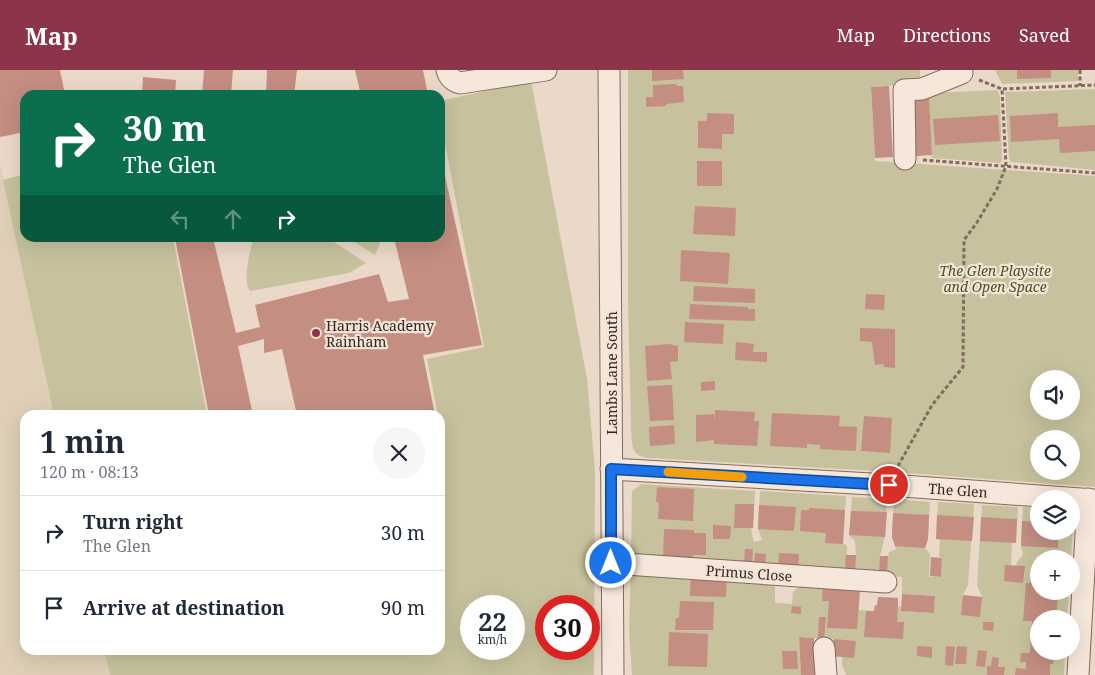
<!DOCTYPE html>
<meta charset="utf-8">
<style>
:root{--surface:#fff;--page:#f6f6f7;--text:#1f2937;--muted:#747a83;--line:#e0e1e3;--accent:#8c354a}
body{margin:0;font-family:"Noto Serif",serif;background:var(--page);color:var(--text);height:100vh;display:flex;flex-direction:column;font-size:19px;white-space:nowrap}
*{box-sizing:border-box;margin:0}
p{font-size:16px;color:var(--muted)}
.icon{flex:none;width:28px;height:28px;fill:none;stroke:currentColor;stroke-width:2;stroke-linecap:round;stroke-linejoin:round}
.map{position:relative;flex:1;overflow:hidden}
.panel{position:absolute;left:20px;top:340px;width:425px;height:245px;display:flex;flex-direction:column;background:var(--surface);border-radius:15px;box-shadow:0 5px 20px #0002}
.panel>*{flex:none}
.guide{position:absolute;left:20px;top:20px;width:425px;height:152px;border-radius:15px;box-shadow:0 5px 20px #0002;background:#0b6e4f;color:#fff;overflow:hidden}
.buttons{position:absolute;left:1030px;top:300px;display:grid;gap:10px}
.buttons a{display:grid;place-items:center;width:50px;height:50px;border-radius:50%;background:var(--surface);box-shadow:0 5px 20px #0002;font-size:25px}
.speed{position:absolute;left:460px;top:525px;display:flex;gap:10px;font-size:25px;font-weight:700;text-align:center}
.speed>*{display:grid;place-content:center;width:65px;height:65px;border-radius:50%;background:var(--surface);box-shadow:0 5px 20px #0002;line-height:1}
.speed small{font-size:12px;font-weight:400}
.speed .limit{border:8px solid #d22;background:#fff;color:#111}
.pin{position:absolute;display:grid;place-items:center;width:42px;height:42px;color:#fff;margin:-21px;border:2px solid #fff;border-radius:50%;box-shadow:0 1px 5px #0007}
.me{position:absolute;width:55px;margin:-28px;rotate:0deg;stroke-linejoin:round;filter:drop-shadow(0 0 4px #0008)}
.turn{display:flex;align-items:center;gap:18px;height:105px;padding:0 20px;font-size:22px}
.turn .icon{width:65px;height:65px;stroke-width:2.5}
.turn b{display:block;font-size:35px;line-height:42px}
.lanes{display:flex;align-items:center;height:48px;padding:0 20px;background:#0003;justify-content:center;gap:25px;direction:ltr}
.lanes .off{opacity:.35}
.round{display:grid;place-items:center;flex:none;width:52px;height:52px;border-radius:26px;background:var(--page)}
.overview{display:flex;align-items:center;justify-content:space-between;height:85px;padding:0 20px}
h1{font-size:30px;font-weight:700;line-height:38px}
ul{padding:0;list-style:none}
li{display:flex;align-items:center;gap:15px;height:75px;padding:0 20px;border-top:1px solid var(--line)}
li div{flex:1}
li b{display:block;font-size:19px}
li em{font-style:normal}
header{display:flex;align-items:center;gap:30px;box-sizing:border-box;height:70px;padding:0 25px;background:var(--accent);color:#fff}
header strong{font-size:24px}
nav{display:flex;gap:28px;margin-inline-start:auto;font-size:18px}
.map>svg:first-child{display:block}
</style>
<header>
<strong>Map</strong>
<nav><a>Map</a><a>Directions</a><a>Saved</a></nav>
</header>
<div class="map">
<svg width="1095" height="605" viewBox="0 0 1095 605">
<rect width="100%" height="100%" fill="#ead8c8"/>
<path fill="#decfb6" d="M 0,94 L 54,345 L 25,345 L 25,580 L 104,580 L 110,605 L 0,605 Z"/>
<path fill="#c7c29d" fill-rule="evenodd" d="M 628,0 L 920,0 L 920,14 L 871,17 L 875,91 L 1095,106 L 1095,417 L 895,402 L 650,388 C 630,387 632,374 631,358 L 628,230 ZM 1039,309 L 1071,309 L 1071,341 L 1039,341 ZM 1039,369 L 1071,369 L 1071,401 L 1039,401 Z
M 995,0 L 1078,0 L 1078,11 L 1002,14 Z
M 531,11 L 587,309 L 595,401 L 594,605 L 110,605 L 104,580 L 440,580 L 441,359 L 440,345 L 438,345 L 427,289 L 484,277 L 440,48 L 440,31 ZM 471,536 L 514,536 L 514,579 L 471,579 ZM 546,536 L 589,536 L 589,579 L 546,579 Z
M 1095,19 L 1095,100 L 1011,92 L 1009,88 L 1005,22 Z
M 997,20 L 1000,26 L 1002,91 L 1000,93 L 932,88 L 929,25 L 932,23 Z
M 25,104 L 25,168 L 173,168 L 207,345 L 54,345 L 3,110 Z
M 254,168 L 328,168 L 366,193 L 349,203 L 250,221 C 242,211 250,179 254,168 Z
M 348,168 L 378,168 L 380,174 L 375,185 Z
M 641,414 L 755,421 L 753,458 L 751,459 L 754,472 L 762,470 L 758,459 L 760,421 L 846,426 L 843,474 L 847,475 L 847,485 L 856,485 L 855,471 L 849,465 L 852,427 L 887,429 L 885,467 L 880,486 L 888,486 L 889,482 L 896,479 L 892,467 L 894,429 L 930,432 L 928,469 L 925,478 L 930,484 L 929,507 L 941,507 L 942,488 L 939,487 L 940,470 L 936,469 L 938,432 L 974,434 L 968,515 L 963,525 L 982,527 L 977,515 L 982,435 L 1018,437 L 1016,473 L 1012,473 L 1011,495 L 1016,496 L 1017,492 L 1023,485 L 1021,476 L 1023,437 L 1039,438 L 1039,461 L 1071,461 L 1071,447 L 1073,459 L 1071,489 L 1039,489 L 1039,521 L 1069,521 L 1067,549 L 1039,549 L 1039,581 L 1065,581 L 1064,605 L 846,605 L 842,595 L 842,587 L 832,586 L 833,569 L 799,567 L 801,605 L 632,605 L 629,559 L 631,501 L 775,514 L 775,533 L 792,534 L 793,522 L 802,514 L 860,517 L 859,540 L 874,541 L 875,535 L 877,535 L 878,527 L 898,528 L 898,536 L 901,537 L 901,541 L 934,543 L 935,526 L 902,524 L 902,507 L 631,491 L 632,421 Z"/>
<path fill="#c48e82" d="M 0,0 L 60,0 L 65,25 L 25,25 L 25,62 L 0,67 Z
M 204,0 L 233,0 L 231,25 L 202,25 Z
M 267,0 L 297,0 L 294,25 L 266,25 Z
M 355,0 L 423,0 L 428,25 L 361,25 Z
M 652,0 L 683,0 L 684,9 L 652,11 Z
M 1017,0 L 1051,0 L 1051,8 L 1017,9 Z
M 143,7 L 176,10 L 175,25 L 142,25 Z
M 676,14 L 677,16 L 683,16 L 684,32 L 666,34 L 666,36 L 646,37 L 646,27 L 653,27 L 653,15 Z
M 889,16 L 893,87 L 875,88 L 871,17 Z
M 929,24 L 932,85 L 916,86 L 914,25 Z
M 707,43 L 734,44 L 734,64 L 722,64 L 722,79 L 698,78 L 698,51 L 707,51 Z
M 1058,43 L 1058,57 L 1095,55 L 1095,81 L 1060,83 L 1059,69 L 1011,72 L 1010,46 Z
M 998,45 L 1000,71 L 935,75 L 933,49 Z
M 440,83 L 482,275 L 423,285 L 435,345 L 297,345 L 282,279 L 264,283 L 264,269 L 238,276 L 253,345 L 209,345 L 175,168 L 213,168 L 236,263 L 260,257 L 255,235 L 379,204 L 388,232 L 409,229 L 394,168 L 440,168 Z
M 697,91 L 722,91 L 722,116 L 697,116 Z
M 695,136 L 736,138 L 735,166 L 693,164 Z
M 681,180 L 730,183 L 728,214 L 680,211 Z
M 694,216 L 755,219 L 755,233 L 693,231 Z
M 866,224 L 885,225 L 884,240 L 865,239 Z
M 690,234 L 748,237 L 748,239 L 755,239 L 755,251 L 689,249 Z
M 685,252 L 724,254 L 723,274 L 684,272 Z
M 860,258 L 895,259 L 895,298 L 884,297 L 883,294 L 875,295 L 872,272 L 860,271 Z
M 736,272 L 754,274 L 753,282 L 767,282 L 767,292 L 735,290 Z
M 670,274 L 678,276 L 678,291 L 670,292 L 672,309 L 647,311 L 645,276 Z
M 715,311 L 715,320 L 701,321 L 701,312 Z
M 672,315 L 674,350 L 650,351 L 647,316 Z
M 715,340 L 755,342 L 754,351 L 759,351 L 757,376 L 714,374 L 714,370 L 696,372 L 696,345 L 714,344 L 715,350 Z
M 772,343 L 840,346 L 839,356 L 857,357 L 856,381 L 820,379 L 820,375 L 807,374 L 807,378 L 770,376 Z
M 864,346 L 892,348 L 890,383 L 861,381 Z
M 674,355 L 675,374 L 650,376 L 649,357 Z
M 657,417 L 694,419 L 693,451 L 658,449 L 659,433 L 656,432 Z
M 735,434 L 754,434 L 753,458 L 734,458 Z
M 759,435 L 796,437 L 794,461 L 758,459 Z
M 809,438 L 845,440 L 843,474 L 825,473 L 826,463 L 800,461 L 801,440 L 809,440 Z
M 851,441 L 887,442 L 885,467 L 849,465 Z
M 893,443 L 929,445 L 928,469 L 925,478 L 895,476 L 892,467 Z
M 937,445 L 974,447 L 972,471 L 936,469 Z
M 981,447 L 1017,449 L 1016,473 L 980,471 Z
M 1022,451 L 1039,452 L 1039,461 L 1059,461 L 1058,478 L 1021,476 Z
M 713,455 L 731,456 L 730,469 L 713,469 Z
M 664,459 L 694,460 L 694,463 L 706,463 L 706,485 L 693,485 L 693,490 L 663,489 Z
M 745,479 L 753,479 L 752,495 L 744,495 Z
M 755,483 L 766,484 L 765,497 L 754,496 Z
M 779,483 L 799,484 L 798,500 L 778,499 Z
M 846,485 L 856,485 L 855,502 L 845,502 Z
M 880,486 L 888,486 L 887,504 L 879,503 Z
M 931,487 L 942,488 L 941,507 L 930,506 Z
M 1005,495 L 1025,496 L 1023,513 L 1004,511 Z
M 691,503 L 727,505 L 726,527 L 690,526 Z
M 1031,504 L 1039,504 L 1039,521 L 1058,521 L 1056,549 L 1039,549 L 1039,581 L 1054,581 L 1053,594 L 1050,594 L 1050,605 L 1015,605 L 1016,598 L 1026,599 L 1026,592 L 1020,592 L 1021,583 L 1030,583 L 1032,551 L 1023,551 L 1026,513 L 1030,513 Z
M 823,515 L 860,517 L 857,559 L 827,558 L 829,531 L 822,531 Z
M 902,524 L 935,526 L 934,543 L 901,541 Z
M 963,525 L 982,527 L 980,547 L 961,545 Z
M 878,527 L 898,528 L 897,552 L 904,552 L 903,569 L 864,567 L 866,541 L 874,541 L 875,535 L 877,536 Z
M 680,531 L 714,532 L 713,560 L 675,560 L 676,548 L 679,548 Z
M 792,536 L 801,537 L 801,544 L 791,543 Z
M 819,547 L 826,547 L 824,569 L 818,568 Z
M 983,552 L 994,552 L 993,561 L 983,560 Z
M 669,562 L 708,564 L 707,597 L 668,596 Z
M 799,567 L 814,568 L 816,605 L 801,605 Z
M 834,569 L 856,571 L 854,588 L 832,586 Z
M 917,576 L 932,577 L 932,588 L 917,586 Z
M 946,576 L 955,577 L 953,596 L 945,595 Z
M 957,576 L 967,577 L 966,594 L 955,594 Z
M 978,580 L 987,581 L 985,597 L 976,596 Z
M 782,581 L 797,581 L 798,599 L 783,599 Z
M 992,587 L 999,588 L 998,597 L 1005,597 L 1004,605 L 987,605 L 987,596 L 991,596 Z"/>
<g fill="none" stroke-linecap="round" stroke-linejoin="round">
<g stroke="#846a5f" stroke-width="23">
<path id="minor" d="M 447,0 C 449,8 453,11 460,13 L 546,0
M 609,0 L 613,605
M 905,89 L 904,20 L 922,19 L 962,3 L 961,0
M 611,399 L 889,415 L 1095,430
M 611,493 L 886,512
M 824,578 L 826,605
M 1078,605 L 1088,429"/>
</g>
<path stroke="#846a5f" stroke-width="3" stroke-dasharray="4 2.5" stroke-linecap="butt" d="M 1080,0 L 1080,16
M 979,10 L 1002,19
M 923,90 L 1095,103
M 898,396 L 932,335 L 963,297 L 964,170 L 976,154 L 997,119 L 1006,96 L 1002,19 L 1095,15"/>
<use href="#minor" stroke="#f5e7da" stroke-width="21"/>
</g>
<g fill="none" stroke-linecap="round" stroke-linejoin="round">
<g stroke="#114b97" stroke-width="12">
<path id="route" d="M 611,493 L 611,399 L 889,415"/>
</g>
<use href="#route" stroke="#1a73e8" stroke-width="9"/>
<path stroke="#f59e0b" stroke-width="9" d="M 668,402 L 742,407"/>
</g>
<circle fill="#8c354a" stroke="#f2e4d6" stroke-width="2" cx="316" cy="263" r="5"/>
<g text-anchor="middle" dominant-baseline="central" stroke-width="4.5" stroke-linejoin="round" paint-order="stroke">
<g font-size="14" font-style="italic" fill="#4f502a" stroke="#f2e4d6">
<text x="995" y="200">The Glen Playsite<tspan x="995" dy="16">and Open Space</tspan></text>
</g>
<g font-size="14" fill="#362621" stroke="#f2e4d6" text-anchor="start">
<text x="326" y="255">Harris Academy<tspan x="326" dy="16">Rainham</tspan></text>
</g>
<g font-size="14" fill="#362621" stroke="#f2e4d6">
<text transform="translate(611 303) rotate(-90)">Lambs Lane South</text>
<text transform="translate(958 420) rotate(4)">The Glen</text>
<text transform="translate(749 503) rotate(4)">Primus Close</text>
</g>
</g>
</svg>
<div class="buttons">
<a><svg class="icon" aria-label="sound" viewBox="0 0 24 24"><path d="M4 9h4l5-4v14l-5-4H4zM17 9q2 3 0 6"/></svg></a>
<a><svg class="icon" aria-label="search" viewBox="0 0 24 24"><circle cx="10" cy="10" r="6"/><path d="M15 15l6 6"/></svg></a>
<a><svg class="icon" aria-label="layers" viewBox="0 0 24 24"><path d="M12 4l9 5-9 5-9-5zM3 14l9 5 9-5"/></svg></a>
<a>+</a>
<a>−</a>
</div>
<div class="speed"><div>22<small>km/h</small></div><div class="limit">30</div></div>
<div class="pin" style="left:889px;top:415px;background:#d93025"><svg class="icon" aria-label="arrive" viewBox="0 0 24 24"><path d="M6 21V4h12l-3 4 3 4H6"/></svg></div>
<svg class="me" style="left:611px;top:493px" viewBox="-20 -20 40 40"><circle r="17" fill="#1a73e8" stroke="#fff" stroke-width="3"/><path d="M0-11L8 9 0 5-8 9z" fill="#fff"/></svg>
<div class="guide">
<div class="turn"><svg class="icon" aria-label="right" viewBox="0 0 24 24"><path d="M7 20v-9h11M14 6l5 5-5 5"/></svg><div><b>30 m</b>The Glen</div></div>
<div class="lanes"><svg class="icon off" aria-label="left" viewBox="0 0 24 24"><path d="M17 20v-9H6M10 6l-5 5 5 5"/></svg><svg class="icon off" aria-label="ahead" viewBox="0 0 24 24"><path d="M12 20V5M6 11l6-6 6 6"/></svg><svg class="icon" aria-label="right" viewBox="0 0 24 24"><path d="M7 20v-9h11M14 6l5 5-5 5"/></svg></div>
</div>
<section class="panel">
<div class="overview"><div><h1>1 min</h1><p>120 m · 08:13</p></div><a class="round"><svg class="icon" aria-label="close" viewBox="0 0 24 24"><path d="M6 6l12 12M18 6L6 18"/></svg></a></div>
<ul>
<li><svg class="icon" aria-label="right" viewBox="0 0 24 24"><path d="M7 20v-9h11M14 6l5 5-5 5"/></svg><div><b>Turn right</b><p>The Glen</p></div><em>30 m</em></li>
<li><svg class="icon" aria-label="arrive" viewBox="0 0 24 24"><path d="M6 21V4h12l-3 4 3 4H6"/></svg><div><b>Arrive at destination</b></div><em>90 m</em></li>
</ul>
</section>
</div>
